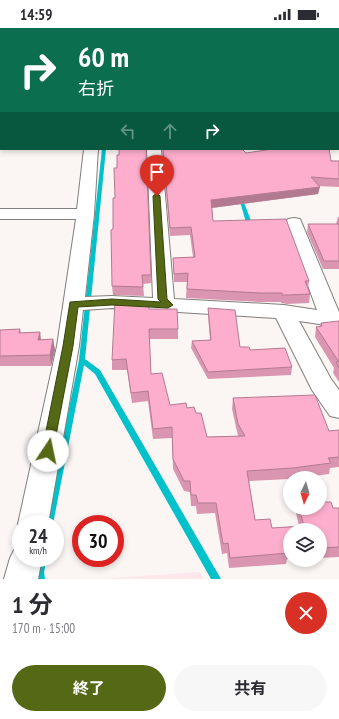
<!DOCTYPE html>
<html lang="ja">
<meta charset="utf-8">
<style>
:root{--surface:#fff;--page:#f7f7f7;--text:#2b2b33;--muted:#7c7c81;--accent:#556815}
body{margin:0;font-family:"PT Sans Narrow","Noto Sans JP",sans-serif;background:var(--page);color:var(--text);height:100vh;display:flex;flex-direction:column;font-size:15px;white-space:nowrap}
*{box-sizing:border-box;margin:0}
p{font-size:13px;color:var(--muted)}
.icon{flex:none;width:22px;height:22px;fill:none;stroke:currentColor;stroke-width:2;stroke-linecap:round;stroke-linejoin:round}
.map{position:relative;height:551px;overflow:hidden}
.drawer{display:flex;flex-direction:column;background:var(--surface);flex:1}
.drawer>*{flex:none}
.hud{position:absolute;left:0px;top:0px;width:339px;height:122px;box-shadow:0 2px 6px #0003;background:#0b6e4f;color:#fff;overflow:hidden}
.needle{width:26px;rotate:185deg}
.controls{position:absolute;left:283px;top:443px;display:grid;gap:8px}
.controls a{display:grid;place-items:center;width:44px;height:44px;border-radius:50%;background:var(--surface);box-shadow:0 2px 6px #0003;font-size:20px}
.speed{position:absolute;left:12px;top:487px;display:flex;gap:8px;font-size:20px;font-weight:700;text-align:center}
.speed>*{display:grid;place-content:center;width:52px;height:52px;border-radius:50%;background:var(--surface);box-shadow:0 2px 6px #0003;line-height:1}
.speed small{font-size:10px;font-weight:400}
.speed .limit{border:6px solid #d22;background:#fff;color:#111}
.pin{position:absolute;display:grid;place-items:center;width:34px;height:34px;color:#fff;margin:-41px -17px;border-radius:50% 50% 50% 0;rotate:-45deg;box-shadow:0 0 4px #0007}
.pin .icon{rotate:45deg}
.me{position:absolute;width:44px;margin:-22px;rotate:11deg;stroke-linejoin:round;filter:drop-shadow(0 0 3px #0008)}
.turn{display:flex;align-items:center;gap:14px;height:84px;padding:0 12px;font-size:18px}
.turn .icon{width:52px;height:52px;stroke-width:2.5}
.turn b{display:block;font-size:28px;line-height:34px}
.lanes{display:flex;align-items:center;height:38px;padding:0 12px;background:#0003;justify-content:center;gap:20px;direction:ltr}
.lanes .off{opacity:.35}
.round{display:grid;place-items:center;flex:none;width:42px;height:42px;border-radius:21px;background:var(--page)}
.head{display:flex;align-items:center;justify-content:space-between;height:68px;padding:0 12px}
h1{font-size:24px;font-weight:700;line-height:30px}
.button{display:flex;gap:8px;margin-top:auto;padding:8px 12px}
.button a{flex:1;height:46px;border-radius:24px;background:var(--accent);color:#fff;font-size:16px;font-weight:700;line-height:46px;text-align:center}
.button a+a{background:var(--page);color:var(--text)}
.status{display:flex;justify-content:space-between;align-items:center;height:28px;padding:0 20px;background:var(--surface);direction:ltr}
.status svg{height:11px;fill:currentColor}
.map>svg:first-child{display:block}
</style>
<div class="status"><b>14:59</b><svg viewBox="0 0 49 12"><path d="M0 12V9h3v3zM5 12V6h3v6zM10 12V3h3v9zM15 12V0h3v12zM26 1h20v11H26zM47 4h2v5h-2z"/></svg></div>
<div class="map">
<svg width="339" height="551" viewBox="0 0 339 551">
<rect width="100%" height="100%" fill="#fbf6f4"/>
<path fill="#fde7ec" d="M 200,544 L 203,551 L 100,551 Z"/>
<path fill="#c1fdaf" d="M 81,0 L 247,0 L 248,1 L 81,1 Z"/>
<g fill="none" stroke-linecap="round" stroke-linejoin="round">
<path fill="#01c1cb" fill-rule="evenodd" d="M 0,54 L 1,54 L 1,57 L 0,57 Z
M 102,121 L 106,121 L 85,331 L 100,342 L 221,551 L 211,551 L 95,346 L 84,337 L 53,496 L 45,496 L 79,332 Z
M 236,169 L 240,169 L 245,177 L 253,198 L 252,199 L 248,199 L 247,198 L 241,177 L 236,170 Z
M 37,530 L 47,530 L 44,544 L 45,551 L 35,551 L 34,544 Z"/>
<g stroke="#817e7c" stroke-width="2">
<path id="street" d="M 338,42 L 339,42 L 339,48 L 338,48 Z
M 338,86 L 339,86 L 339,94 L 338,94 Z
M 84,121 L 98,121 L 94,186 L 85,269 L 112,268 L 153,270 L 147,121 L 161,121 L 174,271 L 284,277 L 317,282 L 285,195 L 288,191 L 294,190 L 300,191 L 339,284 L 339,299 L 299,293 L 331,351 L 339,362 L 339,390 L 330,388 L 312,362 L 276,290 L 112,280 L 83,282 L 79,318 L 48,496 L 21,496 L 21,503 L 18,496 L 57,318 L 76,191 L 0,191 L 0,181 L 77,181 Z
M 21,517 L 21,530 L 42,530 L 38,551 L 4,551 L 10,530 L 15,520 Z"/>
</g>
<g stroke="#817e7c" stroke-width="2">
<path id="secondary" d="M 57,0 L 67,0 L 56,1 Z
M 1,64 L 1,73 L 0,73 L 0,65 Z"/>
</g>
<g stroke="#d3d3d3" stroke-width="2">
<path id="highway" d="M 254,0 L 264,0 L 265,1 L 255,1 Z
M 338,53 L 339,53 L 339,61 L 338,61 Z"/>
</g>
<use href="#street" fill="#fff" fill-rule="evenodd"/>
<use href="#secondary" fill="#fff" fill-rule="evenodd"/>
<use href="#highway" fill="#8db0f5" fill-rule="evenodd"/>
</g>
<path fill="#da96b0" d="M 313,0 L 339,0 L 339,6 L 338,7 L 338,1 L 315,1 Z
M 338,8 L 339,8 L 339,39 L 338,39 Z
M 162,121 L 242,121 L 246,125 L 339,133 L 339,159 L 318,158 L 318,166 L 212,180 L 213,193 L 309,253 L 308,260 L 310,266 L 309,275 L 287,276 L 281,275 L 281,274 L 259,274 L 186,270 L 187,254 L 174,254 L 173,230 L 193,229 L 190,207 L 170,208 Z
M 119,127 L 151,247 L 151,255 L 143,256 L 144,268 L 113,267 L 112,258 L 113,201 Z
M 338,189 L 339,189 L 339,241 L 323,241 L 307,204 L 308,196 L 336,196 Z
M 145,278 L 178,301 L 178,311 L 149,311 L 151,346 L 170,377 L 187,380 L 196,385 L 207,409 L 238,408 L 232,381 L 233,370 L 329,403 L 339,402 L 339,439 L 330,440 L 329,446 L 299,450 L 290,450 L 290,451 L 249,453 L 255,492 L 272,500 L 299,498 L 296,485 L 297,480 L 339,480 L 339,529 L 320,530 L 320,502 L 290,502 L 290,531 L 287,531 L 286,536 L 229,540 L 227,525 L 222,526 L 215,485 L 197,486 L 196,478 L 191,478 L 190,464 L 184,463 L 173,441 L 172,410 L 153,411 L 148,373 L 132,375 L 127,342 L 112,342 L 112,332 Z
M 208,280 L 240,319 L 250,322 L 292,339 L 291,347 L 208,351 L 191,320 L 192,313 L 210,312 L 208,287 Z
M 339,293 L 339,354 L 333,345 L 334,340 L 315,309 L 316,299 L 320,298 L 321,295 Z
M 20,301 L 21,305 L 40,304 L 41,312 L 53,311 L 55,322 L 51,338 L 0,338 L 0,302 Z"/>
<path fill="#b27a90" d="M 338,1 L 339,1 L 339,6 L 338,7 Z
M 320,159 L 318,166 L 211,180 L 211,172 Z
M 40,304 L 41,315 L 38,312 Z
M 53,311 L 55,322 L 51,338 L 50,327 Z"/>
<path fill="#feaecd" stroke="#b27a90" d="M 325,0 L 339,0 L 339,1 L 327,1 Z
M 338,8 L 339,8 L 339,31 L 338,31 Z
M 119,121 L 146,121 L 151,247 L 142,247 L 143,259 L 112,258 L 111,202 L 113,201 L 113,170 L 115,170 L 114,140 L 117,140 L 117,127 L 119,127 Z
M 163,121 L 242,121 L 246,125 L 273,121 L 329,121 L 331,133 L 339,133 L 339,151 L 311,149 L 320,159 L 211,172 L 213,193 L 286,191 L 309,253 L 305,253 L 310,266 L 288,267 L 282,267 L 282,265 L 260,265 L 187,261 L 188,245 L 174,246 L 173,230 L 195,229 L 191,199 L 170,200 Z
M 308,196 L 339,196 L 339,233 L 324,233 Z
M 115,272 L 145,274 L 145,278 L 149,278 L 149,281 L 177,281 L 178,301 L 149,301 L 151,346 L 162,345 L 170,377 L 186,375 L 187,380 L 194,379 L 196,385 L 201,385 L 207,409 L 245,408 L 238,396 L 233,370 L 315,367 L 329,403 L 339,402 L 339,429 L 328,430 L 331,435 L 293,440 L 247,443 L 255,492 L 270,491 L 272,500 L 304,498 L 299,480 L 320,480 L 320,474 L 331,474 L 333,480 L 339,480 L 339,519 L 320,520 L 320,502 L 290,502 L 290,521 L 287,521 L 288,525 L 230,530 L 228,515 L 223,516 L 216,475 L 198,475 L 196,467 L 191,467 L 190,453 L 184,453 L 173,431 L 172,399 L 153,401 L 148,363 L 131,365 L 126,331 L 112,332 Z
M 208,280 L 235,282 L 240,319 L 249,319 L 250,322 L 285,320 L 292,339 L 208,344 L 192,313 L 211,312 Z
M 339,293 L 339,334 L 316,299 L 322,298 L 321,295 Z
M 20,301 L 19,305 L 40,304 L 38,312 L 53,311 L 50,327 L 0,328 L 0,302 Z
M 336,334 L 339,334 L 339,340 Z"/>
<path fill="#556815" stroke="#37440e" d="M 157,165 L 160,168 L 167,271 L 173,277 L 168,280 L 112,277 L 78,279 L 73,318 L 53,423 L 52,427 L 48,428 L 43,427 L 42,423 L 63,318 L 70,274 L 112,271 L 161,274 L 158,271 L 153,168 Z"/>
</svg>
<div class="controls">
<a><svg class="needle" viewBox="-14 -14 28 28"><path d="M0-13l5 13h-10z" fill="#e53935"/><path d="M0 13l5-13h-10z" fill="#7c7c81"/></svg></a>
<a><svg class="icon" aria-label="layers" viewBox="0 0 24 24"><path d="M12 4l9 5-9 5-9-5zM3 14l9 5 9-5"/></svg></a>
</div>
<div class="speed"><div>24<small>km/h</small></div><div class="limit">30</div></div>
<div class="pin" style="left:157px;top:168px;background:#d93025"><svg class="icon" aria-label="arrive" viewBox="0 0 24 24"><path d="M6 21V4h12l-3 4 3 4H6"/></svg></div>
<svg class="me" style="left:48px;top:423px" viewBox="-20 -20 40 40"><circle r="19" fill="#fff"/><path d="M0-13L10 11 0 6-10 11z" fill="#556815"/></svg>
<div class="hud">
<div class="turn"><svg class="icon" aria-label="right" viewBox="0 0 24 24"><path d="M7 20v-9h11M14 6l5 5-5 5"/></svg><div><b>60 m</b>右折</div></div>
<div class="lanes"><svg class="icon off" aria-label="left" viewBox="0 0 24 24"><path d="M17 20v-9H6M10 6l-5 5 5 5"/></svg><svg class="icon off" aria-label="ahead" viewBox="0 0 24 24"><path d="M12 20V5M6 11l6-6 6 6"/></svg><svg class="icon" aria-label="right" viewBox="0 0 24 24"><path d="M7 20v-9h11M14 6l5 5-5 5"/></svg></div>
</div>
</div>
<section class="drawer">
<div class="head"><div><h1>1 分</h1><p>170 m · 15:00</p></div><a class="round" style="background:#d93025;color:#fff"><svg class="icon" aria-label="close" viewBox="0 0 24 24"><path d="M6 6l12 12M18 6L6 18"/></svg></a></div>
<div class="button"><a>終了</a><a>共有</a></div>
</section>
